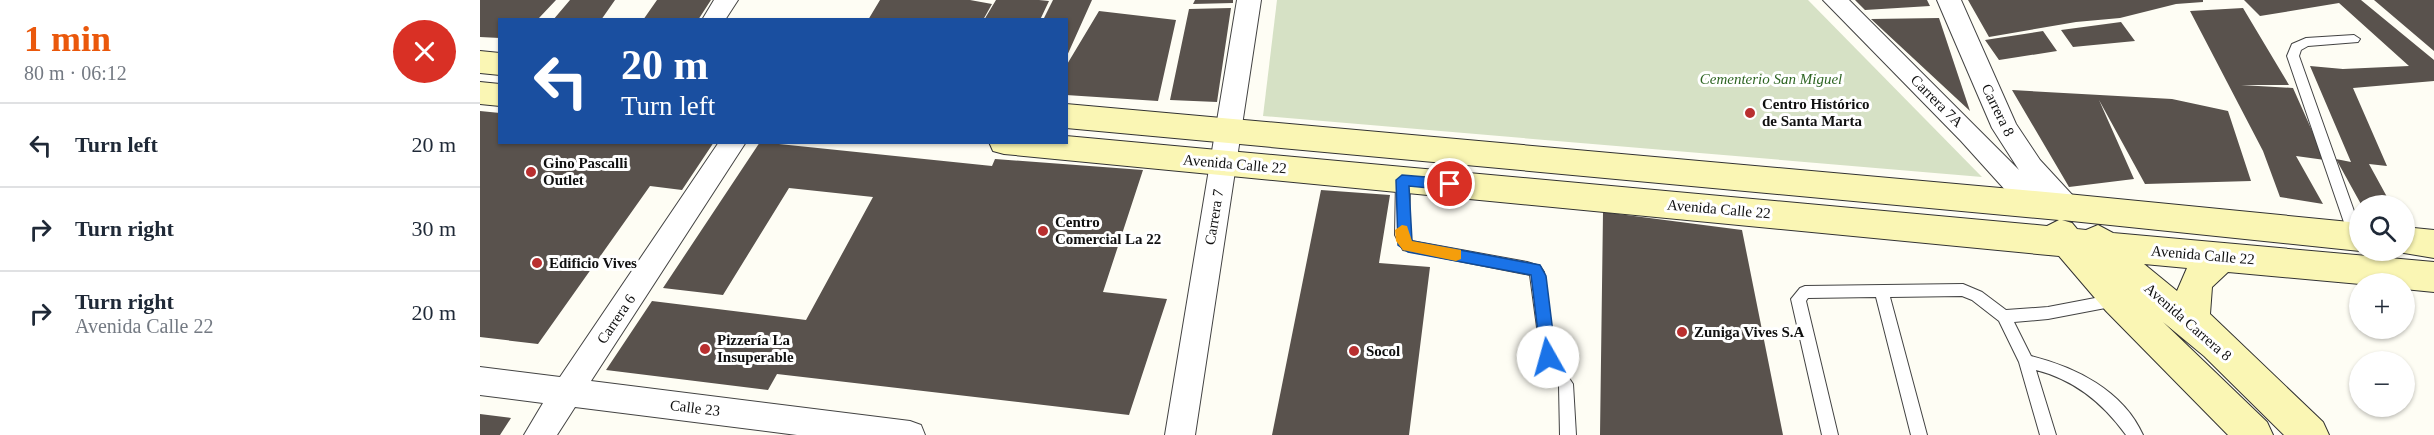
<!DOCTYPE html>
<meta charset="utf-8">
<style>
:root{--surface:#fff;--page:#f2f2f3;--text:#1f2937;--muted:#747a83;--line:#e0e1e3;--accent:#ea580c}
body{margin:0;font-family:"Times New Roman",serif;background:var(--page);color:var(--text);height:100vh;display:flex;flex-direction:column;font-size:22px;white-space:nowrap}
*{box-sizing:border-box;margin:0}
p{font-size:20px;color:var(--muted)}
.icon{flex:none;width:33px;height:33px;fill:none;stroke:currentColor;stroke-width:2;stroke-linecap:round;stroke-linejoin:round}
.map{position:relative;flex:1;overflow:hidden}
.details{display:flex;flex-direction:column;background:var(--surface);width:480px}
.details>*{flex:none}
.guide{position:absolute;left:18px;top:18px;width:570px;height:126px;border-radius:0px;box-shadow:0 2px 4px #0004;background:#1a4fa0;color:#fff;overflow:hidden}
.fabs{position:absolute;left:1869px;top:195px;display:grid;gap:12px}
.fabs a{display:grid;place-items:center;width:66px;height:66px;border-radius:50%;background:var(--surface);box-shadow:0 2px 4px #0004;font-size:30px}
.pin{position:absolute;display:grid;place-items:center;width:51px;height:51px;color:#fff;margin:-26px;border:3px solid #fff;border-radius:50%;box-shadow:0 2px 6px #0007}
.me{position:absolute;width:66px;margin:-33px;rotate:353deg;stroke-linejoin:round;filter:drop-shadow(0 0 4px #0008)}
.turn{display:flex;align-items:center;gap:21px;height:126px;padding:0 24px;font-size:27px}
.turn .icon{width:78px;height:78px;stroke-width:2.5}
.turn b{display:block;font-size:42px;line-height:51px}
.round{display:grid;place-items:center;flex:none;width:63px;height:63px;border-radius:32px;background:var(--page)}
.summary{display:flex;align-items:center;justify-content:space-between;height:102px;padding:0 24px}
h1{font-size:36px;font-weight:700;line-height:45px;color:var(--accent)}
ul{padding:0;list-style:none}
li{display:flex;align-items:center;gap:18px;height:84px;padding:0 24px;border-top:2px solid var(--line)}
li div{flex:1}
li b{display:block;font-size:22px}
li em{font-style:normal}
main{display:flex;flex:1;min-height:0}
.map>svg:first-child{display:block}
</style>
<main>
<section class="details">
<div class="summary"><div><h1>1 min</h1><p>80 m · 06:12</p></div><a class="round" style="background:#d93025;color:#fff"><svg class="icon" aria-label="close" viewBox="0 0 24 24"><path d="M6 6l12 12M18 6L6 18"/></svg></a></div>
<ul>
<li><svg class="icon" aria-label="left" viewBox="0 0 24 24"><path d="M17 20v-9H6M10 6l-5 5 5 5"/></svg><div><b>Turn left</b></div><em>20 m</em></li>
<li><svg class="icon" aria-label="right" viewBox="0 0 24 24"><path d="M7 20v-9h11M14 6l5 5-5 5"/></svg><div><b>Turn right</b></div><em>30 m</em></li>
<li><svg class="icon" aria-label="right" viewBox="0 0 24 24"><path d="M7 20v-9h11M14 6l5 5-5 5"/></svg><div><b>Turn right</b><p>Avenida Calle 22</p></div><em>20 m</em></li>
</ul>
</section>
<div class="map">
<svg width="1954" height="435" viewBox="0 0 1954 435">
<rect width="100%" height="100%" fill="#fefdf4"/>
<path fill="#d6e1c5" d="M 797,0 L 1328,0 L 1502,177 L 783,116 Z"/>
<path fill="#59524d" d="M 0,0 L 76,0 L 59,18 L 63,20 L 20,20 L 20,38 L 0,37 Z
M 90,0 L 135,0 L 121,20 L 73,20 Z
M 177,0 L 231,0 L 218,20 L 163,20 Z
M 400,0 L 490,0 L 512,4 L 503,20 L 388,20 Z
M 516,0 L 559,0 L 569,1 L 560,20 L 504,20 Z
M 573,0 L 612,0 L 586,58 L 586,20 L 563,20 Z
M 715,0 L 753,0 L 753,3 L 713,4 Z
M 1375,0 L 1447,0 L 1450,6 L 1385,10 Z
M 1488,0 L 1723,0 L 1723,2 L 1696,4 L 1640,18 L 1596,22 L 1509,37 Z
M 1764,0 L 1881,0 L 1954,60 L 1954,81 L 1873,88 L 1907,166 L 1889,164 L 1912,206 L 1882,206 L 1856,159 L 1871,162 L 1830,66 L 1863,69 L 1929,66 L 1859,3 L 1780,16 Z
M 1894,0 L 1954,0 L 1954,51 Z
M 751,8 L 737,102 L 690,100 L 709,9 Z
M 1763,8 L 1809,85 L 1761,85 L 1813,88 L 1845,160 L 1816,156 L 1843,204 L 1800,197 L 1783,151 L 1710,11 Z
M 619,11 L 696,20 L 678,101 L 586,95 L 586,66 Z
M 1459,18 L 1490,111 L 1391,19 Z
M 1641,22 L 1655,41 L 1593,47 L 1581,30 Z
M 1563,31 L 1577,51 L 1519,60 L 1505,40 Z
M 1532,90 L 1692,99 L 1748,111 L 1771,181 L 1665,184 L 1619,100 L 1654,179 L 1589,187 Z
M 0,111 L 20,113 L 20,142 L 234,142 L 202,190 L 170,186 L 58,344 L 0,337 Z
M 280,142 L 512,166 L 515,159 L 663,170 L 623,292 L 687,299 L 649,415 L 297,374 L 288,390 L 126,370 L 172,301 L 326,320 L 393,197 L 309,188 L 243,295 L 183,288 Z
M 841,190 L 910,195 L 899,263 L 950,267 L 929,435 L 792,435 Z
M 1123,212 L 1262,230 L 1303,435 L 1120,435 Z
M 0,414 L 31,418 L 20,435 L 0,435 Z"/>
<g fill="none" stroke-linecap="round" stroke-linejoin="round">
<g stroke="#434343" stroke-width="2">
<path id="lane" d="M 1874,35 L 1880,39 L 1878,42 L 1828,46 L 1821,50 L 1819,56 L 1880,228 L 1880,241 L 1871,241 L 1869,237 L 1807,56 L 1812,44 L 1826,38 Z
M 923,175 L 928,176 L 930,180 L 929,235 L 932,241 L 1047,262 L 1060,266 L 1064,272 L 1075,357 L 1093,384 L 1096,435 L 1080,435 L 1079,386 L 1069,375 L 1061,357 L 1050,275 L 923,250 L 915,235 L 916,180 L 918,176 Z
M 1483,284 L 1502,292 L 1526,310 L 1568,307 L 1636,294 L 1641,296 L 1643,300 L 1641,304 L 1636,306 L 1568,319 L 1534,322 L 1551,356 C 1595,367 1643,390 1663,435 L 1646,435 C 1623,403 1595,380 1556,370 L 1576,435 L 1560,435 L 1539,362 L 1519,321 L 1492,300 L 1482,296 L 1410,297 L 1447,435 L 1431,435 L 1396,297 L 1328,298 L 1326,301 L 1358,435 L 1342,435 L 1311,299 L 1320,288 L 1325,286 Z"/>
</g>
<g stroke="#434343" stroke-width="2">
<path id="street" d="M 234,0 L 258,0 L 245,20 L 222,20 Z
M 757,0 L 781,0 L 715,435 L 685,435 Z
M 1343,0 L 1369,0 L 1539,170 L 1512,128 L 1457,0 L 1481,0 L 1536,124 L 1560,160 L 1596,199 L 1600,207 L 1596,215 C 1582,220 1577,214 1568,204 L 1564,213 L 1555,216 L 1546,213 L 1481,141 Z
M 239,142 L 266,142 L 111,381 L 430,421 L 441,425 L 445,435 L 317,435 L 95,407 L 77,435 L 44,435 L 63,403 L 0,395 L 0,367 L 80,377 Z"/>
</g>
<g stroke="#323232" stroke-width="2">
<path id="secondary" d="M 0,51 L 20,53 L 20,75 L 0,73 Z
M 0,82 L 20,84 L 20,106 L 0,104 Z
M 586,104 L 1587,194 L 1880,223 L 1880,251 L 1582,220 L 1592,223 L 1597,229 L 1606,230 L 1618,225 L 1633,233 L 1954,262 L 1954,292 L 1924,289 L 1924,284 L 1880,284 L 1748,272 L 1732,287 L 1730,314 L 1843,422 L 1849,435 L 1804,435 L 1724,356 L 1683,322 L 1787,422 L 1793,435 L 1748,435 L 1626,311 L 1579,256 L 524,154 L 513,151 L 509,142 L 586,142 L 586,136 L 1567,226 L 1579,220 L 586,128 ZM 1664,264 L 1707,268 L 1697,291 Z
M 1924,227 L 1954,230 L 1954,258 L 1912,251 L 1924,250 Z"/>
</g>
<use href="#lane" fill="#fff" fill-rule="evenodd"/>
<use href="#street" fill="#fff" fill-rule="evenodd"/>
<use href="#secondary" fill="#faf6b4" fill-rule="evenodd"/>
</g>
<path fill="#1a73e8" stroke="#114b97" stroke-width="1.5" d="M 922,175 L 970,179 L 977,184 L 970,190 L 929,186 L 932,241 L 1060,265 L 1066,276 L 1076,357 L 1074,361 L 1068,363 L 1061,357 L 1051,275 L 928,252 L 918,245 L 916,180 Z"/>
<path fill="#f59e0b" d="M 922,225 L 927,226 L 932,241 L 981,250 L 981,259 L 976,261 L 923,250 L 916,241 L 915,230 Z"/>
<g fill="#b92f2f" stroke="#fff" stroke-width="2">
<circle cx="1270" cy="113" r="6"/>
<circle cx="51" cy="172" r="6"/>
<circle cx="563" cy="231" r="6"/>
<circle cx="57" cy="263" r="6"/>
<circle cx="1202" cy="332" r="6"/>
<circle cx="225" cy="349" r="6"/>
<circle cx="874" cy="351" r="6"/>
</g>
<g text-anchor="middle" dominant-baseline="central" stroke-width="6" stroke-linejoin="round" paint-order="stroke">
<g font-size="15" font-style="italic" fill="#2e6523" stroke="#fff">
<text x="1291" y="79">Cementerio San Miguel</text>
</g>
<g font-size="15" fill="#101010" stroke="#fff">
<text transform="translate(1457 101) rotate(45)">Carrera 7A</text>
<text transform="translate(1518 110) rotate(64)">Carrera 8</text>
<text transform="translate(755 164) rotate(5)">Avenida Calle 22</text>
<text transform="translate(1239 209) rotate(5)">Avenida Calle 22</text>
<text transform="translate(734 217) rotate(-81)">Carrera 7</text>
<text transform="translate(1723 255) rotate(5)">Avenida Calle 22</text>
<text transform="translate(136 319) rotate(-56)">Carrera 6</text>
<text transform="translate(1708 322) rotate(41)">Avenida Carrera 8</text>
<text transform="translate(215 408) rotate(7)">Calle 23</text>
</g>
<g font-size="15" font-weight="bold" fill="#101010" stroke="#fff" text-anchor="start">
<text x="1282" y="104">Centro Histórico<tspan x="1282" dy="17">de Santa Marta</tspan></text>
<text x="63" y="163">Gino Pascalli<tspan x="63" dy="17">Outlet</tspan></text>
<text x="575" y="222">Centro<tspan x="575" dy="17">Comercial La 22</tspan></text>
<text x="69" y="263">Edificio Vives</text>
<text x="1214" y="332">Zuniga Vives S.A</text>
<text x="237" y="340">Pizzería La<tspan x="237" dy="17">Insuperable</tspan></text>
<text x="886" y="351">Socol</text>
</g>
</g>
</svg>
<div class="fabs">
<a><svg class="icon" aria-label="search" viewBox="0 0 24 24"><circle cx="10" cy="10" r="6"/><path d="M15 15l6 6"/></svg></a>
<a>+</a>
<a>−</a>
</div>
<div class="pin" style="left:970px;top:184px;background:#d93025"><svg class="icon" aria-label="arrive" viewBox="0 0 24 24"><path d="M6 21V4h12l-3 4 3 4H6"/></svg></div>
<svg class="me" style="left:1068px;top:357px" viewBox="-20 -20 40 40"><circle r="19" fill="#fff"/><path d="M0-13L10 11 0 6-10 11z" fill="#1a73e8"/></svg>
<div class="guide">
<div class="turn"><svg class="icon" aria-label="left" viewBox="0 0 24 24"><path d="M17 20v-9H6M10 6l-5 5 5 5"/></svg><div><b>20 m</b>Turn left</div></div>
</div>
</div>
</main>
